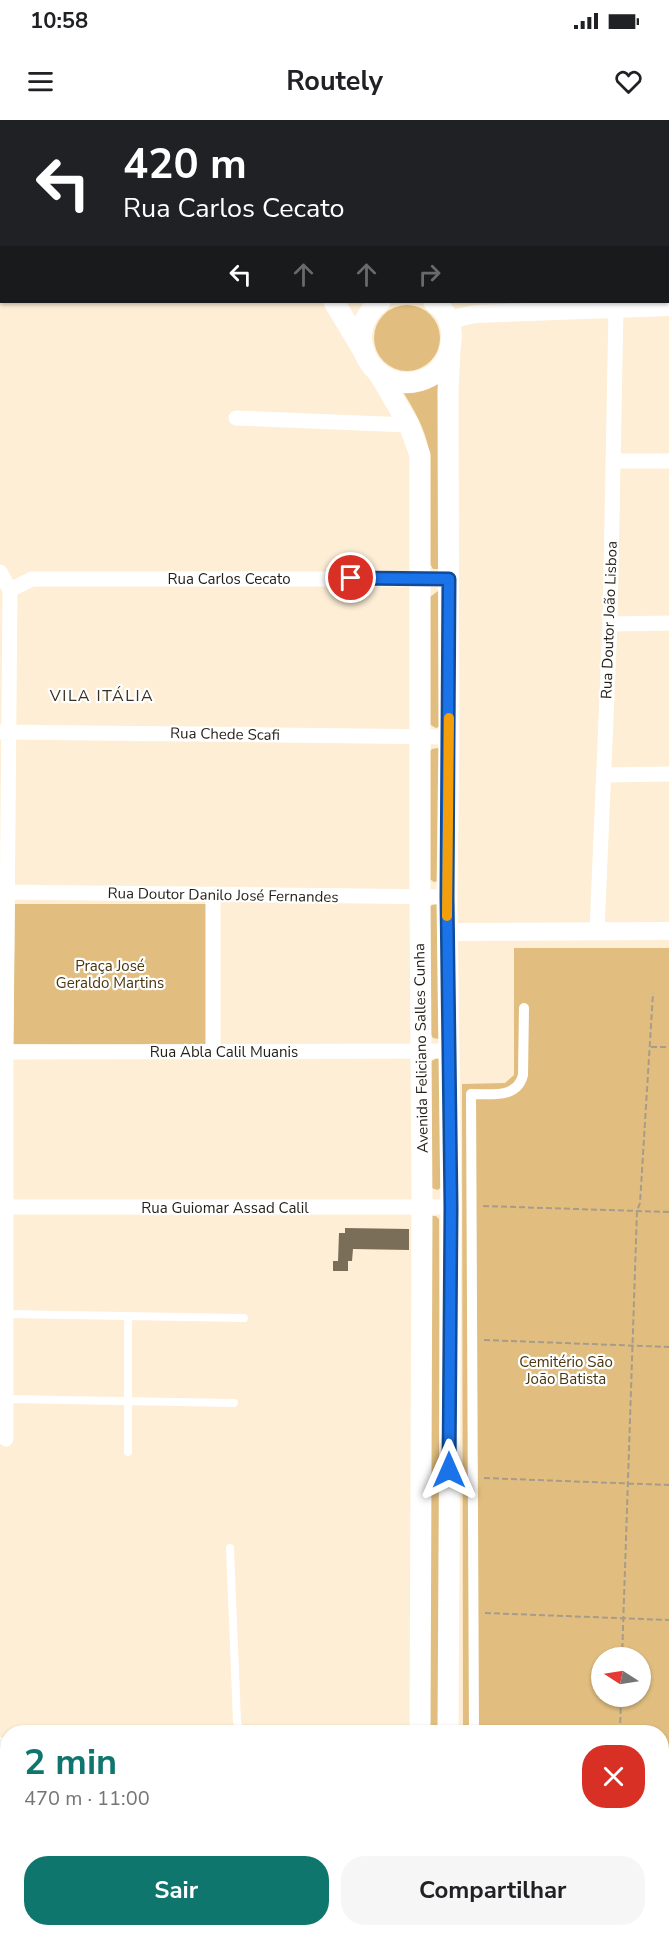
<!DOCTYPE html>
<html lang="pt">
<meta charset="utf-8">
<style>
:root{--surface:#fff;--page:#f6f6f6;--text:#202124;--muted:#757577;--accent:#0f766e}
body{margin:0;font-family:"Nunito Sans",sans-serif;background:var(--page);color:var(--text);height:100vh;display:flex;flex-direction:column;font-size:22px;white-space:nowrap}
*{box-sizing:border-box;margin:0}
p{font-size:20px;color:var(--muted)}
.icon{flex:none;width:33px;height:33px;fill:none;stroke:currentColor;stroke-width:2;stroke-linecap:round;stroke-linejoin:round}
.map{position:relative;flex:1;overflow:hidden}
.drawer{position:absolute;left:0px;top:1605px;width:669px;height:212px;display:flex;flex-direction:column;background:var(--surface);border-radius:24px 24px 0 0;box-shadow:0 2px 4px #0004}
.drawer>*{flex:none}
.hud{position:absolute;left:0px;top:0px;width:669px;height:183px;box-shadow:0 2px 4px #0004;background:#202124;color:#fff;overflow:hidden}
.needle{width:39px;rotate:282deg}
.controls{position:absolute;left:591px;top:1527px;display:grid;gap:12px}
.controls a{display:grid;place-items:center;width:60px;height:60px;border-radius:50%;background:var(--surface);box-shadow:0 2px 4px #0004;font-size:30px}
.pin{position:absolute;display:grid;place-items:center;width:51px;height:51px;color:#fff;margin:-26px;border:3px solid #fff;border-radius:50%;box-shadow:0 2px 6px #0007}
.me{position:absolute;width:66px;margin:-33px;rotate:0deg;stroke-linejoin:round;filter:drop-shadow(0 0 4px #0008)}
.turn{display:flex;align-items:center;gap:21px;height:126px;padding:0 24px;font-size:27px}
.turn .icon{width:78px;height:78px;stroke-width:2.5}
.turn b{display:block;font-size:42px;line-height:51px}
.lanes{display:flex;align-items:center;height:57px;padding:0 24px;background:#0003;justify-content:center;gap:30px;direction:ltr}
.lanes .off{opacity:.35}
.round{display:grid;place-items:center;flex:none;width:63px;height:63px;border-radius:24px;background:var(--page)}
.head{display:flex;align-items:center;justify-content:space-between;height:102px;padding:0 24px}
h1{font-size:36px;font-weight:700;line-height:45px;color:var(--accent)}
.cta{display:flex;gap:12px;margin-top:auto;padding:12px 24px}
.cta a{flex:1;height:69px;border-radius:24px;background:var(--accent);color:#fff;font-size:24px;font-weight:700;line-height:69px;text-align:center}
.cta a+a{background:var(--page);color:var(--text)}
.status{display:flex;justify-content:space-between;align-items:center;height:42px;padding:0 30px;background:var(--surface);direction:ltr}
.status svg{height:16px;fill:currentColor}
header{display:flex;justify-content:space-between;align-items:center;height:78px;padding:0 24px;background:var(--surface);font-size:27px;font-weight:700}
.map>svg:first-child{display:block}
</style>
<div class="status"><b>10:58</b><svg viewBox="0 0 49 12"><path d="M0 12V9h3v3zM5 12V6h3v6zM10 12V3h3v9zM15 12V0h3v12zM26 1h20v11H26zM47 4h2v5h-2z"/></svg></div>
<header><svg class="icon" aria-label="menu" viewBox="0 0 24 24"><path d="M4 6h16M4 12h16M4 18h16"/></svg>Routely<svg class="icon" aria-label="heart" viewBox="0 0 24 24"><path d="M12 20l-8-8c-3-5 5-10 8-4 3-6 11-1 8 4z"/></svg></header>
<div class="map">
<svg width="669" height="1816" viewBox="0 0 669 1816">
<rect width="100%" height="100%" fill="#fdeed5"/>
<path fill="#e1be80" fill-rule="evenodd" d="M374 218a33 33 0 1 1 66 0a33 33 0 1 1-66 0Z
M 438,259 L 439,449 L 433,449 L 429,442 L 429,331 C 425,308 414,290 402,270 Z
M 438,471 L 443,473 L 441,606 L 436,608 L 429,604 L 430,477 Z
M 438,628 L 442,632 L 440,761 L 434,762 L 428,758 L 428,634 L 432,629 Z
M 437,783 L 439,919 L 433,918 L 430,913 L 430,786 Z
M 15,784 L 206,784 L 206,925 L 13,924 Z
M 514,828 L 669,828 L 669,1638 L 662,1638 L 662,1612 L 463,1612 L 462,964 L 505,963 L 514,955 ZM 602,1538 L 640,1538 L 640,1576 L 602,1576 Z
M 437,938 L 443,942 L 441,1067 L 438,1070 L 428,1067 L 430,942 Z
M 430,1096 L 436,1096 L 439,1099 L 440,1612 L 429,1612 Z"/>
<path fill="#7b6e58" d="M 345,1108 L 409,1109 L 409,1130 L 353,1129 L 352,1141 L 348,1141 L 348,1151 L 333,1151 L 333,1141 L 338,1141 L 339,1113 L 345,1113 Z"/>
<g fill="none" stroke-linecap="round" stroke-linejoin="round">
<path stroke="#a79c89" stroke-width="2" stroke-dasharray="6 3" stroke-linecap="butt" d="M 651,927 L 669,927
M 483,1086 L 669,1092
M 484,1220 L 669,1227
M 484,1358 L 669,1365
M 485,1493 L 669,1500
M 622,1538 L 637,1091 L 640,1083 L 653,873
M 620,1612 L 621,1576
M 662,1627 L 669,1627"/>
<path stroke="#fff" stroke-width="8" d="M 7,1194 L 244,1198
M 128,1196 L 128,1332
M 7,1279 L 234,1283
M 230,1428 L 237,1601 L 240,1612
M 0,1621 L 8,1622
M 271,1816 L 271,1809
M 380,1816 L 380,1809
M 558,1816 L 558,1809
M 657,1816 L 657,1809"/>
<path stroke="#fff" stroke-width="10" d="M 474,1609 L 471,974 C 491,974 517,979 523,955 L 524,888"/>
<path stroke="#fff" stroke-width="15" d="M 0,77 L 2,79
M 236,298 L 409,305
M 613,341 L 669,341
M 0,452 L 10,470 L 6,932 L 6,1319
M 10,470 L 32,459 L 449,459
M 610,504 L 669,503
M 0,612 L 449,617
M 604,655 L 669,654
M 0,772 L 447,777
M 597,811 L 610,504 L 616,188
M 0,932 L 448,931
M 213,932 L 213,774
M 0,1087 L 451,1087"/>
<path stroke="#fff" stroke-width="18" d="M 449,200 L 475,194 L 669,187
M 447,812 L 669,811"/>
<path stroke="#fff" stroke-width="21" d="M 220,0 L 221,2
M 502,2 L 502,0
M 334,182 L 363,230
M 380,182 C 335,217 380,284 431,256 C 443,249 450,235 451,222 C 453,206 447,191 434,182
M 379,254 L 409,305 L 420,335 L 420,777 L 422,1088 L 420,1612
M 448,1612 L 451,1087 L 447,777 L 449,617 L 448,272 L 450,230
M 662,1655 L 669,1655
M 662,1685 L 669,1685
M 428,1816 L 429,1809
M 456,1816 L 457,1809"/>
</g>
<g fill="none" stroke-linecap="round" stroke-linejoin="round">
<g stroke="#114b97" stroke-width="15">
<path id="route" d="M 351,458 L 449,459 L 447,777 L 451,1087 L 449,1350"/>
</g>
<use href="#route" stroke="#1a73e8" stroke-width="10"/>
<path stroke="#f59e0b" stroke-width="10" d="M 447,796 L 449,598"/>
</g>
<g text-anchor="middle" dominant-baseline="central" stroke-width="4.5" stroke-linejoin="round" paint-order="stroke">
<g font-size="15" fill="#241f16" stroke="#fff">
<text x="229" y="459">Rua Carlos Cecato</text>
<text transform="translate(609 500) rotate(-88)">Rua Doutor João Lisboa</text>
<text transform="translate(225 614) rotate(1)">Rua Chede Scafi</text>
<text transform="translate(223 775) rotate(1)">Rua Doutor Danilo José Fernandes</text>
<text transform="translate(421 928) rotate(-91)">Avenida Feliciano Salles Cunha</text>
<text x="224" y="932">Rua Abla Calil Muanis</text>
<text x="225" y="1088">Rua Guiomar Assad Calil</text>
</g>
<g font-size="15" fill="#49350e" stroke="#fff">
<text x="110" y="846">Praça José<tspan x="110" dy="17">Geraldo Martins</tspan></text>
<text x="566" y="1242">Cemitério São<tspan x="566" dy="17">João Batista</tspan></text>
</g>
<g font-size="16" letter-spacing="1.5" fill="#3a2f1b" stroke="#fff">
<text x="102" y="576">VILA ITÁLIA</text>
</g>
</g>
</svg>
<div class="controls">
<a><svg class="needle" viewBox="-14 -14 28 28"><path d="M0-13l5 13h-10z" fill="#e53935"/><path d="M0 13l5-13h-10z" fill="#757577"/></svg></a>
</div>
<div class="pin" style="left:351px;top:458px;background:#d93025"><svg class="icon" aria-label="arrive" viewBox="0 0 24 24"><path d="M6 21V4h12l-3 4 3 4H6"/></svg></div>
<svg class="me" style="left:449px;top:1350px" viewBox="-20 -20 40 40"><path d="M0-17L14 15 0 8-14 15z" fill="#1a73e8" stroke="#fff" stroke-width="4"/></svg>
<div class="hud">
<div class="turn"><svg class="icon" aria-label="left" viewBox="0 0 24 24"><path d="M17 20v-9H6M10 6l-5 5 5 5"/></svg><div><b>420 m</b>Rua Carlos Cecato</div></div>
<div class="lanes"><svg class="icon" aria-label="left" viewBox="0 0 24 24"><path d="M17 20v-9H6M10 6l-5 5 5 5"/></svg><svg class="icon off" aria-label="ahead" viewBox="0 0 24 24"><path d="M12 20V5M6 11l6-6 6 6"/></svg><svg class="icon off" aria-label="ahead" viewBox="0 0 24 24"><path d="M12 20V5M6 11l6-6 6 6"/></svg><svg class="icon off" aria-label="right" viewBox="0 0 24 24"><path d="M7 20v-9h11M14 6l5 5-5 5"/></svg></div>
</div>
<section class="drawer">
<div class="head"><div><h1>2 min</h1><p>470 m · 11:00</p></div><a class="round" style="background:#d93025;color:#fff"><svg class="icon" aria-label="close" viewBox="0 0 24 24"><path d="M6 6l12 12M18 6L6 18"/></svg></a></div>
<div class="cta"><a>Sair</a><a>Compartilhar</a></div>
</section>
</div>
